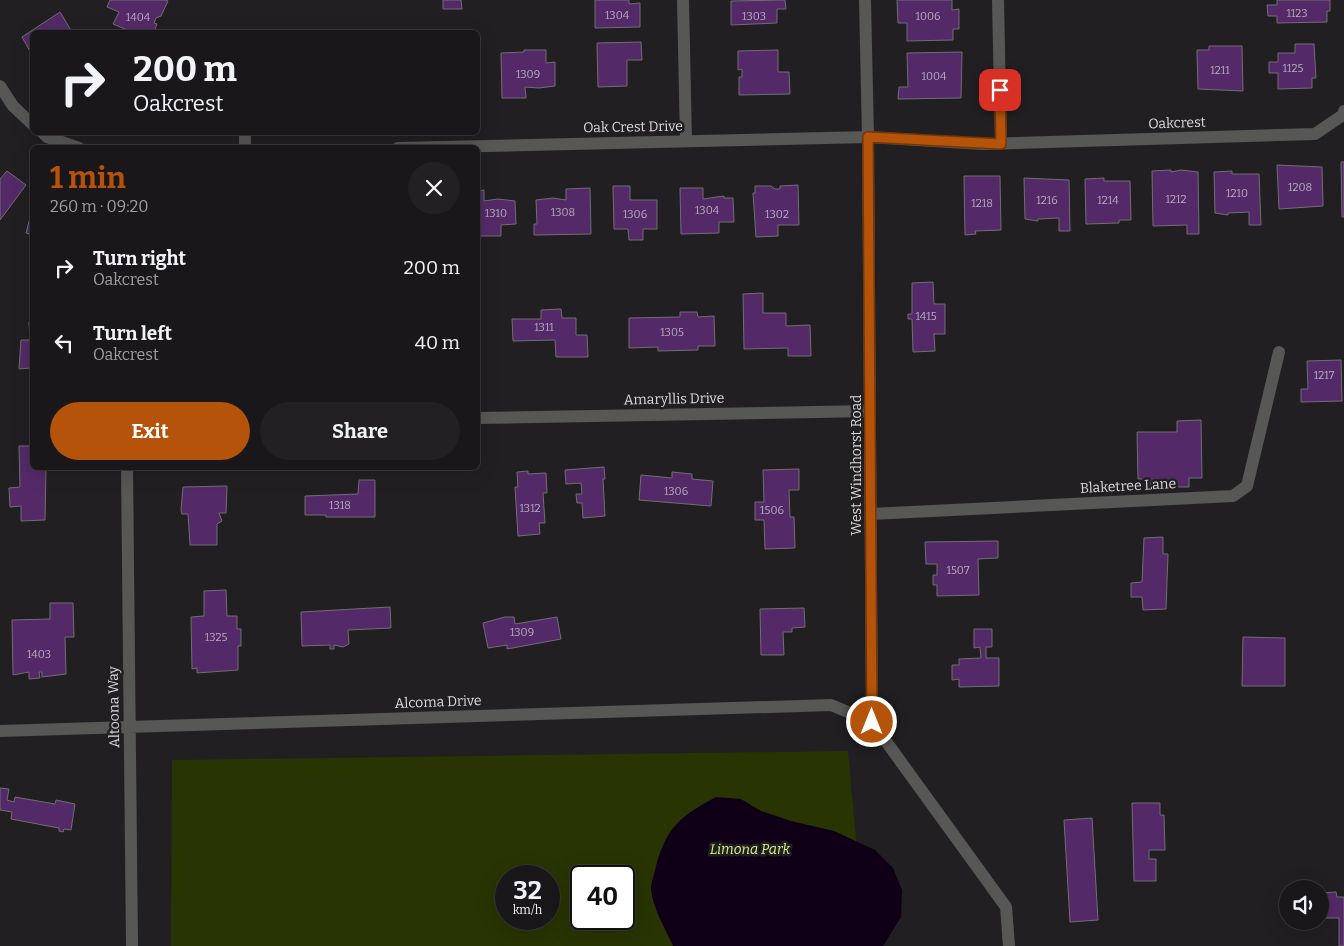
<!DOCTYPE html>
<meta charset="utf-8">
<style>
:root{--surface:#19171a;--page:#222023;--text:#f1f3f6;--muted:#9f9fa2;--line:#373639;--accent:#b45309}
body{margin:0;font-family:Bitter,serif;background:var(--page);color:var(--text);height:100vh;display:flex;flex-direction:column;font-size:19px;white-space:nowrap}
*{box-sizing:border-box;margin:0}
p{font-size:16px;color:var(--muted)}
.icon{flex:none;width:28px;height:28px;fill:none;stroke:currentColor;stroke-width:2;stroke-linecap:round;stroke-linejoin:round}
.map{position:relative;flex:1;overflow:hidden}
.details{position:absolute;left:30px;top:145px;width:450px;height:325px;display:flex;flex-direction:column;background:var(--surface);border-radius:8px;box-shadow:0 5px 20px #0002,0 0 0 1px var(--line)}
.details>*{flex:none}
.banner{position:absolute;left:30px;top:30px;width:450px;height:105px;border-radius:8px;box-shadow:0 5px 20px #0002,0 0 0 1px var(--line);background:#19171a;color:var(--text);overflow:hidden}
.controls{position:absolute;left:1279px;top:880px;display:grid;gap:10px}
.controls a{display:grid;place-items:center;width:50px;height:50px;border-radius:50%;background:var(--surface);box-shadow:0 5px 20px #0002,0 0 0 1px var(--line);font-size:25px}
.speed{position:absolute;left:495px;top:865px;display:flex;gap:10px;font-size:25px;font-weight:700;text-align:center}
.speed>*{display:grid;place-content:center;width:65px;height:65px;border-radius:50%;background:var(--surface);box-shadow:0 5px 20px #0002,0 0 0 1px var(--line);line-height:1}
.speed small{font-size:12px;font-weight:400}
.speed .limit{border:2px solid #111;border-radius:8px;background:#fff;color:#111}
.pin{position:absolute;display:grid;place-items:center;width:42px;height:42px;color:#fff;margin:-21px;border-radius:10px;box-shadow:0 2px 8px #0006}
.me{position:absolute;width:55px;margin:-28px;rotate:0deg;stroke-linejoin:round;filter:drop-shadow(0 0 4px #0008)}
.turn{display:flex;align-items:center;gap:18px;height:105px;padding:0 20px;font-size:22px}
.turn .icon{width:65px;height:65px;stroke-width:2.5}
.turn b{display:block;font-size:35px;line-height:42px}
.round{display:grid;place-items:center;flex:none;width:52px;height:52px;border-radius:26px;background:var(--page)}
.headline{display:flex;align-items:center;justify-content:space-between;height:85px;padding:0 20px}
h1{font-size:30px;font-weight:700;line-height:38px;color:var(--accent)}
.primary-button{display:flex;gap:10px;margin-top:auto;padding:10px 20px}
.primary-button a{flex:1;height:58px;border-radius:30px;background:var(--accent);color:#fff;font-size:20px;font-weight:700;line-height:58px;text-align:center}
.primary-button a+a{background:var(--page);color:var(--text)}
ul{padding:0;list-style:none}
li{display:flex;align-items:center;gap:15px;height:75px;padding:0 20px}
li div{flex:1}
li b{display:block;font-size:19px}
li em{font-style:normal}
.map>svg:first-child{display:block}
</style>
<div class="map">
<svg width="1344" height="946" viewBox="0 0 1344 946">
<rect width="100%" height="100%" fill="#211f22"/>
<path fill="#283402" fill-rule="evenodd" d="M 848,751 L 866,946 L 171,946 L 172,760 ZM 506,876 L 549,876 L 549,919 L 506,919 ZM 581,876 L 624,876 L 624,919 L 581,919 Z"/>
<path fill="#0f0018" d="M 716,797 L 741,799 L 761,811 L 791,821 L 834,831 L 875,850 L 893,868 L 902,890 L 901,917 L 883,946 L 673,946 C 665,928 653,909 651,889 C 651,882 655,873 656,866 C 667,826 681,816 716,797 Z"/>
<path fill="#532a67" stroke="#706e72" d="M 110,0 L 165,0 L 168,1 L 161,16 L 156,18 L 154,23 L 157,24 L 154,32 L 132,32 L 113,24 L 119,12 L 107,7 Z
M 443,0 L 461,0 L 462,9 L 443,9 Z
M 595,0 L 629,0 L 629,4 L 640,3 L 640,27 L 595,28 Z
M 785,0 L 786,9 L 777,9 L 777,23 L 731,25 L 731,1 Z
M 897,0 L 952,0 L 952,10 L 959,9 L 959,29 L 953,29 L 953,40 L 907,41 L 907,23 L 898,23 Z
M 1277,0 L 1330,0 L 1330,11 L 1327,11 L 1327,22 L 1277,23 L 1277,16 L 1268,16 L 1267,5 L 1277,5 Z
M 60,12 L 72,32 L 32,32 L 32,55 L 22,37 Z
M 641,42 L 642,60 L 627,60 L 627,86 L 598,87 L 597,43 Z
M 1295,44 L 1314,44 L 1316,78 L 1312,78 L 1312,88 L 1278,89 L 1278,73 L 1269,73 L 1269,62 L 1278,62 L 1278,53 L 1295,53 Z
M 1209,46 L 1242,46 L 1243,91 L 1198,89 L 1197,50 L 1209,50 Z
M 524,50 L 546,50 L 546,63 L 555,62 L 555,86 L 539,88 L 525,87 L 526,98 L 502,98 L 501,53 L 524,52 Z
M 778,50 L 778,72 L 789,72 L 790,94 L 739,95 L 739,77 L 742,77 L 742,69 L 738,70 L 738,51 Z
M 962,52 L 961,98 L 898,99 L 899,87 L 908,87 L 907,53 Z
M 1341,162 L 1344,162 L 1344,217 L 1342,217 Z
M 1277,165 L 1322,167 L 1323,206 L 1279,209 Z
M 1171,170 L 1171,172 L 1181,170 L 1198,172 L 1199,234 L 1187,234 L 1187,225 L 1153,226 L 1152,171 Z
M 7,171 L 26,185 L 0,220 L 0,179 Z
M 1232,171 L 1232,174 L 1259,174 L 1261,225 L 1249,225 L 1249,212 L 1228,213 L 1228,215 L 1215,213 L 1214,172 Z
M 964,176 L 1000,176 L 1001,230 L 975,231 L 976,234 L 965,235 Z
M 1024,178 L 1069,180 L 1070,231 L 1059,231 L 1059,218 L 1038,219 L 1038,221 L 1025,219 Z
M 1104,178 L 1104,181 L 1130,181 L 1131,220 L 1119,220 L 1119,223 L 1086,224 L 1085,179 Z
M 798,185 L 799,225 L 778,225 L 778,236 L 756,237 L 753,193 L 755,193 L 755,186 L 771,186 L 775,189 L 780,189 L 780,186 Z
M 613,186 L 630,186 L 630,200 L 657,200 L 657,229 L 643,229 L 643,240 L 629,240 L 628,229 L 614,229 Z
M 590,188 L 591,234 L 534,235 L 534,224 L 537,224 L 536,200 L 553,198 L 566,200 L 566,189 Z
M 680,188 L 703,188 L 703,199 L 724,196 L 724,198 L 733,198 L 734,222 L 719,222 L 719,233 L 681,234 Z
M 484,190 L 484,201 L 498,199 L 515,201 L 516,224 L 501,225 L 501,236 L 478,236 L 478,191 Z
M 32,210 L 32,235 L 26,233 Z
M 933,282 L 934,304 L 945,304 L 945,334 L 934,334 L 935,351 L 913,352 L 912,319 L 908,319 L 908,314 L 912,314 L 912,283 Z
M 763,293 L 763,313 L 786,313 L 786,326 L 810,325 L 811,356 L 788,356 L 788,348 L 744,349 L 743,294 Z
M 561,309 L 562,318 L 576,318 L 576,335 L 587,335 L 588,357 L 556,357 L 555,340 L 513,341 L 512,319 L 541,319 L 541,310 Z
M 680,312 L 697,312 L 698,317 L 714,316 L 715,346 L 698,346 L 698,350 L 658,351 L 658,347 L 629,348 L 629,318 L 680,317 Z
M 29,322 L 32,322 L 32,381 L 31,381 L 30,368 L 19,369 L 21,340 L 30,340 Z
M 1341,360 L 1342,401 L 1301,402 L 1301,389 L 1308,389 L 1307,361 Z
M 1201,420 L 1202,478 L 1189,478 L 1189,487 L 1150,487 L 1150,479 L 1138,479 L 1137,432 L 1177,432 L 1177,421 Z
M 19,446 L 32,446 L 32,468 L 44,468 L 46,470 L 45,520 L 21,521 L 21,506 L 10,507 L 9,488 L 20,487 Z
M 604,467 L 605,479 L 603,479 L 605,516 L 583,518 L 582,503 L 577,503 L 576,494 L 582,494 L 581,483 L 566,484 L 565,470 Z
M 799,469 L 799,490 L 789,490 L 790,517 L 794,517 L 795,548 L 765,549 L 764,520 L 755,520 L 755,502 L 764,502 L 763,470 Z
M 528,471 L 528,474 L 546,473 L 547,493 L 543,493 L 545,523 L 539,523 L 540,534 L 518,536 L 515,487 L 518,487 L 517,472 Z
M 672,472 L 692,474 L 692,479 L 713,481 L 711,506 L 639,500 L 641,475 L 672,478 Z
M 359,480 L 375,480 L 375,517 L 326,517 L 326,515 L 305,515 L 305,496 L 358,494 Z
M 227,486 L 226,513 L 219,513 L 222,521 L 217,524 L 217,545 L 190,545 L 188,514 L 182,514 L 181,510 L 183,487 Z
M 1163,537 L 1163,554 L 1168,554 L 1166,609 L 1143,610 L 1142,597 L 1131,597 L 1131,583 L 1142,582 L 1144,538 Z
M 998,541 L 998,558 L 978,559 L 979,595 L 937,596 L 937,585 L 933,585 L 933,575 L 937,575 L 937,564 L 926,564 L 925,542 Z
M 226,590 L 227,616 L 237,616 L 237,629 L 241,629 L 241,646 L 238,646 L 238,670 L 197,673 L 197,668 L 192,669 L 191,617 L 204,616 L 204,591 Z
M 50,603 L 73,603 L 74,637 L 65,637 L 66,674 L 42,677 L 42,672 L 39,672 L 40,678 L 29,679 L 29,672 L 13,675 L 12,620 L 50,619 Z
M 390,607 L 391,628 L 348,630 L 349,644 L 343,647 L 334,645 L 334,649 L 330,649 L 330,645 L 302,646 L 301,612 Z
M 804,608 L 805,627 L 792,628 L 792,632 L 783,632 L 784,655 L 761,655 L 760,609 Z
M 505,617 L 514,617 L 515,624 L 557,617 L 561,639 L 507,649 L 507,645 L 488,648 L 483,623 Z
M 974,629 L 992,629 L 992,647 L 986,647 L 986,658 L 999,658 L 999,686 L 959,687 L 959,679 L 952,680 L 952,665 L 959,665 L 959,659 L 981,658 L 980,647 L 974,648 Z
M 1243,637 L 1285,638 L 1285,686 L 1242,686 Z
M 0,788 L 9,789 L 7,800 L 14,802 L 15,797 L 55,804 L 56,800 L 75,804 L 71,830 L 64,829 L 63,832 L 59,831 L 59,828 L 11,819 L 12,812 L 0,810 Z
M 1132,803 L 1160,803 L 1160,815 L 1164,815 L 1165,850 L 1149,850 L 1149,859 L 1156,859 L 1156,881 L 1134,881 Z
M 1092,818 L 1098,920 L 1070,922 L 1064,820 Z
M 1336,892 L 1337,897 L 1344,897 L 1344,946 L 1339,946 L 1339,918 L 1320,918 L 1320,893 Z"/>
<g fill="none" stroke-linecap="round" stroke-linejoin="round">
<path stroke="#575856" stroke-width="12" d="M 683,0 L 686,141
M 865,0 L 868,137 L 872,722 L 1006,907 L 1009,946
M 998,0 L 1001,144
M 0,86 L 13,106 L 32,124
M 42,132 L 47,137 L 79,148
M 245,132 L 245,148
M 398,148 L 868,137 L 983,144 L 1315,134 L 1343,115 L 1344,111
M 478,418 L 870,411
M 127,468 L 132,946
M 871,514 L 1233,496 L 1247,486 L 1279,352
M 0,731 L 831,705 L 872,722"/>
</g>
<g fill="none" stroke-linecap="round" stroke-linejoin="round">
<g stroke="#753606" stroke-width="12">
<path id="route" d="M 872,722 L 868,137 L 1001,144 L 1000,90"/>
</g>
<use href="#route" stroke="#b45309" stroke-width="9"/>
</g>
<g text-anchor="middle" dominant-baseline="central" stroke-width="5" stroke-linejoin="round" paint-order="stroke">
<g font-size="11" fill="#b8adbe">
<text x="1297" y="13">1123</text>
<text x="617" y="15">1304</text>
<text x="754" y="16">1303</text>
<text x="928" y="16">1006</text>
<text x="138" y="17">1404</text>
<text x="1293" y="68">1125</text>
<text x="1220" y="70">1211</text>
<text x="528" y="74">1309</text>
<text x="934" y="76">1004</text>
<text x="1300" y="187">1208</text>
<text x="1237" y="193">1210</text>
<text x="1176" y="199">1212</text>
<text x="1047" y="200">1216</text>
<text x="1108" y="200">1214</text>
<text x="982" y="203">1218</text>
<text x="707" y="210">1304</text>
<text x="563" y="212">1308</text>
<text x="496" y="213">1310</text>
<text x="635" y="214">1306</text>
<text x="777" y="214">1302</text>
<text x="926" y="316">1415</text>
<text x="544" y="327">1311</text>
<text x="672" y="332">1305</text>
<text x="1324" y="375">1217</text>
<text x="676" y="491">1306</text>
<text x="340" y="505">1318</text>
<text x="530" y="508">1312</text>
<text x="772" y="510">1506</text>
<text x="958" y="570">1507</text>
<text x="522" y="632">1309</text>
<text x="216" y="637">1325</text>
<text x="39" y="654">1403</text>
</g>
<g font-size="14" fill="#dad9db" stroke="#211f22">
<text transform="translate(1177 123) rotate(-2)">Oakcrest</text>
<text transform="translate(633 127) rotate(-1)">Oak Crest Drive</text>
<text transform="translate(674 399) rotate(-1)">Amaryllis Drive</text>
<text transform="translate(856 465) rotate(-90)">West Windhorst Road</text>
<text transform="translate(1128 486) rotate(-3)">Blaketree Lane</text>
<text transform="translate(438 702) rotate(-2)">Alcoma Drive</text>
<text transform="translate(114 707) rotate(-91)">Altoona Way</text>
</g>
<g font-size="14" font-style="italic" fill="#d3f388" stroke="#211f22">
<text x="750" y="849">Limona Park</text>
</g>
</g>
</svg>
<div class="controls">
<a><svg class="icon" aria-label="sound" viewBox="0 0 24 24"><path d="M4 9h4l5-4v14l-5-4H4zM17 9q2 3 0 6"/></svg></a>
</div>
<div class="speed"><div>32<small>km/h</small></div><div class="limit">40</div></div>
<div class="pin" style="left:1000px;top:90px;background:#d93025"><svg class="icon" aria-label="arrive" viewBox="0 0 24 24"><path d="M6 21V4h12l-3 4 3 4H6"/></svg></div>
<svg class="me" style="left:872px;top:722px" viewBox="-20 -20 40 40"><circle r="17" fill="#b45309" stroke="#fff" stroke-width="3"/><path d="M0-11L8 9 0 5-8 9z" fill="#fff"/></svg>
<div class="banner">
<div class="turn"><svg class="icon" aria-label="right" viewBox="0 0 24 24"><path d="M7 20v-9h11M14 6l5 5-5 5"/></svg><div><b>200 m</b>Oakcrest</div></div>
</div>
<section class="details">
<div class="headline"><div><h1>1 min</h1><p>260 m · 09:20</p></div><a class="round"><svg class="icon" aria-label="close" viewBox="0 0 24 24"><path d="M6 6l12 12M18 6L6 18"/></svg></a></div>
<ul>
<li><svg class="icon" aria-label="right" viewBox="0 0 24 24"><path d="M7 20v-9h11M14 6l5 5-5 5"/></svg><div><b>Turn right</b><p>Oakcrest</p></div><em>200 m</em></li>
<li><svg class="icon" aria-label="left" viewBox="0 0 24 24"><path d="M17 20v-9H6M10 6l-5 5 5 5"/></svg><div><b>Turn left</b><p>Oakcrest</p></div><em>40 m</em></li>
</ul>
<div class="primary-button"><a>Exit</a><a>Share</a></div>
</section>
</div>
